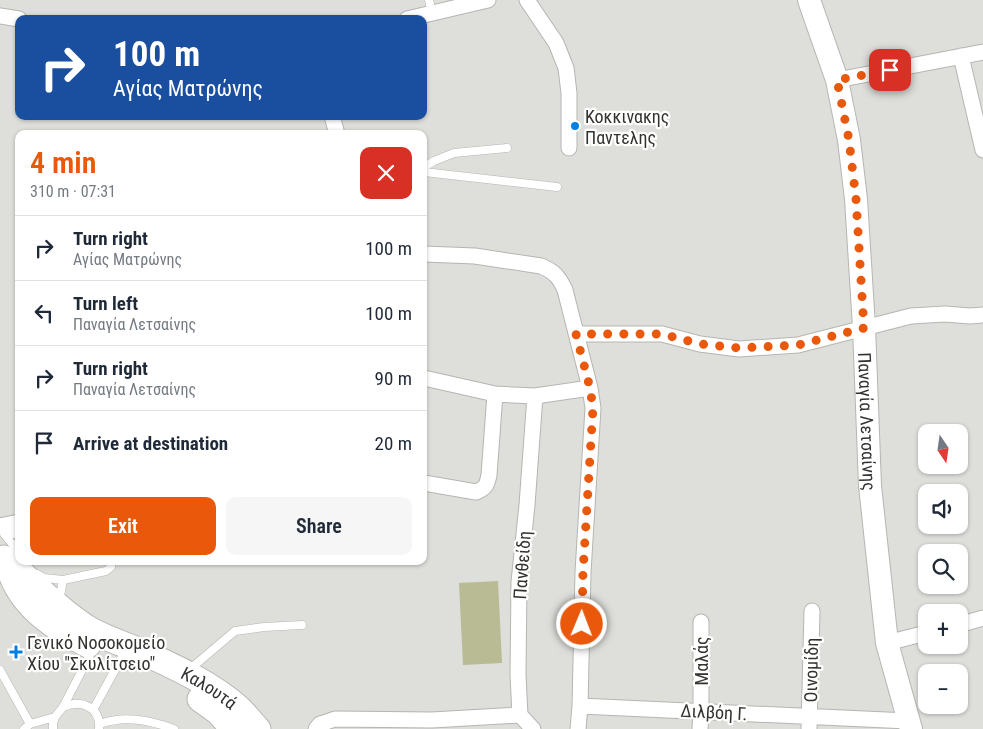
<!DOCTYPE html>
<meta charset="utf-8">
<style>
:root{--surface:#fff;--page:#f6f6f7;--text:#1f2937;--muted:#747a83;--line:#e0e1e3;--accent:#ea580c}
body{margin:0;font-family:"Roboto Condensed",sans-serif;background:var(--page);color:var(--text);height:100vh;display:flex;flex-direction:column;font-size:19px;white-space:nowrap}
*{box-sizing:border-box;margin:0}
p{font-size:16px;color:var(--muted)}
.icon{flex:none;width:28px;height:28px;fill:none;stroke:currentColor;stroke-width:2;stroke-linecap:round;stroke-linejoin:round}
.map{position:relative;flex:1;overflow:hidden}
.details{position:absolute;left:15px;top:130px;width:412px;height:435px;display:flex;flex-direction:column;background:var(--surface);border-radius:10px;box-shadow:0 1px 4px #0004}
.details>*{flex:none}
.top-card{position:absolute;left:15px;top:15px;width:412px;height:105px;border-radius:10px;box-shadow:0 1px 4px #0004;background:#1a4fa0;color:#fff;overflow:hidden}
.needle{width:32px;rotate:167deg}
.controls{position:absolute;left:918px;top:424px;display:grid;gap:10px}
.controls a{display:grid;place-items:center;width:50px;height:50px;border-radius:10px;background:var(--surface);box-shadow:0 1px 4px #0004;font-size:25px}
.pin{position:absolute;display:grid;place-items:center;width:42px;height:42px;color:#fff;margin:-21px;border-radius:10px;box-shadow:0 2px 8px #0006}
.me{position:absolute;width:55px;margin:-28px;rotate:1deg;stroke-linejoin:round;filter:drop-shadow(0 0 4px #0008)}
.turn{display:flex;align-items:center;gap:18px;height:105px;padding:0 15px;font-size:22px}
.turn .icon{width:65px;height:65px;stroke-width:2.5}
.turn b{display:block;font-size:35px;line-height:42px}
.round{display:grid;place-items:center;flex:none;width:52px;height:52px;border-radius:10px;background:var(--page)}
.overview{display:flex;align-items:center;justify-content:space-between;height:85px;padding:0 15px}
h1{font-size:30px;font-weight:600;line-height:38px;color:var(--accent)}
.button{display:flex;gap:10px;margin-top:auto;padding:10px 15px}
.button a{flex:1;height:58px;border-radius:10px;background:var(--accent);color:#fff;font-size:20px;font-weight:600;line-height:58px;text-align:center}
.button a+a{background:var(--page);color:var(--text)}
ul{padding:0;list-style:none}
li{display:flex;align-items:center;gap:15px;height:65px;padding:0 15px;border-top:1px solid var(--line)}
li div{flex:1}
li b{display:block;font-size:19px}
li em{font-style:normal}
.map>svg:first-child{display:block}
</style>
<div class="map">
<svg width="983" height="729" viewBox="0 0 983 729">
<rect width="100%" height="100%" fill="#dededb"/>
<path fill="#b9bb94" d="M 498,581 L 502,663 L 463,665 L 459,583 Z"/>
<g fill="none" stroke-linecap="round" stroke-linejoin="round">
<g stroke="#b5b6b2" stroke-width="9">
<path id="lane" d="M 429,0 L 432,13
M 424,167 L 434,161 L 454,153 L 507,148
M 424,172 L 557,187
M 19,534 L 4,534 L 19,552
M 37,574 L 44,578 L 63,580
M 59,601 L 63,580 L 106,571 L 111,567 L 112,561
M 0,670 L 30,724
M 189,670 L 235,631 L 264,627 L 302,625
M 63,707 C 81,699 101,707 99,729
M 93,710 L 127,648
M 100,724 C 125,715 149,720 174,729
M 24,729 L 30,724 L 55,717
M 53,729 L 53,723 L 55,717 L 63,707 L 93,649"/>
</g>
<g stroke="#b5b6b2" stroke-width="17">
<path id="street" d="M 527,0 L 556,43 L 566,68 L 569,93 L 569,148
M 0,16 L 19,19
M 407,19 L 488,0
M 961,56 L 983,150
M 837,80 L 983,52
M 332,116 L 337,134
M 424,254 L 475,256 L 541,266 C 555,272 559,277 565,290 L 590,388 L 593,408 L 583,572 L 580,706 L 578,729
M 576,334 L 662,334 L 700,344 L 739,349 L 798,345 L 911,316 L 945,314 L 970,316 L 983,315
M 424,378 L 495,394 L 535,396 L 590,388
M 424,483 L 476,492 C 486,488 487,485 489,475 L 495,394
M 0,526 L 19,522
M 959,625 L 983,618
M 887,643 L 926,633
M 580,706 L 908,721
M 316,729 L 320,724 L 335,719 L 432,720 L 520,715
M 533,729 L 520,715 L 518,675 L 519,582 L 527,505 L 535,396
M 700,729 L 701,711 L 701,622
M 809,729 L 812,611"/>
</g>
<g stroke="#b5b6b2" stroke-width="24">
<g id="secondary">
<path id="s1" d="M 809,0 L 837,80 L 849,140 L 856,199 L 864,327 L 870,486 L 887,643 L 911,729"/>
</g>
</g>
<g stroke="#b5b6b2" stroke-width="27">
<g id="primary">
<path id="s2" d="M 4,558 C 31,580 57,609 86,627 C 101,637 121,643 138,650 C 173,666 211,683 240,709 C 246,715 252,723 258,729"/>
<path d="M 11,574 C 24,609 56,629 88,645"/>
<path d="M 200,699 L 218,712 L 233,729"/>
</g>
</g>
<use href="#lane" stroke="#fff" stroke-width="8"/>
<use href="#street" stroke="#fff" stroke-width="15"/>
<use href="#secondary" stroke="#fff" stroke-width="22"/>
<use href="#primary" stroke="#fff" stroke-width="25"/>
</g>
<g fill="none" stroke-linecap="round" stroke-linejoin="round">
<path stroke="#ea580c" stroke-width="9" stroke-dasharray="0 16.2" d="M 582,624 L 583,572 L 593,408 L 590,388 L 576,334 L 662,334 L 700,344 L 739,348 L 798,345 L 864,328 L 856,199 L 849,140 L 837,80 L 890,70"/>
</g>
<g fill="#007fe5" stroke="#fffffe" stroke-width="2">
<circle cx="575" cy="126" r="5"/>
<path d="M13.5 644.5h5v5h5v5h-5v5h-5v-5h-5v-5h5z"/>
</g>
<g text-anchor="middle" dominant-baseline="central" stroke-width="4.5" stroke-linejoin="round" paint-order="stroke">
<g font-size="18" fill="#323231" stroke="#fffffe" text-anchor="start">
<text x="585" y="116">Κοκκινακης<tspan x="585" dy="21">Παντελης</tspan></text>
<text x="27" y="642">Γενικό Νοσοκομείο<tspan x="27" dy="21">Χίου "Σκυλίτσειο"</tspan></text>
</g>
<g font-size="18" fill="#323231" stroke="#fffffe">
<text stroke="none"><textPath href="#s1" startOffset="428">Παναγία Λετσαίνης</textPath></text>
<text transform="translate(522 565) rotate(-86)">Πανθείδη</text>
<text transform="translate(701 661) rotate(-90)">Μαλάς</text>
<text transform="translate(811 670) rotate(-89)">Οινομίδη</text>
<text stroke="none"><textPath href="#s2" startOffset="245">Καλουτά</textPath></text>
<text transform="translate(714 712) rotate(3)">Διλβόη Γ.</text>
</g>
</g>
</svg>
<div class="controls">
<a><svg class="needle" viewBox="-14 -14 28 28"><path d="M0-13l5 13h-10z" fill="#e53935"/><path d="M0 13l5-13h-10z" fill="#747a83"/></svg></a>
<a><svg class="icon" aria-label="sound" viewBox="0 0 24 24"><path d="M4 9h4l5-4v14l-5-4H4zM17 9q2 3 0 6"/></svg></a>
<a><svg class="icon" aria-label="search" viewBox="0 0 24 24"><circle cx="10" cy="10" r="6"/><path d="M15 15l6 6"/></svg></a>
<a>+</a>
<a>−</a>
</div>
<div class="pin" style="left:890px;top:70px;background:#d93025"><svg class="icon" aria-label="arrive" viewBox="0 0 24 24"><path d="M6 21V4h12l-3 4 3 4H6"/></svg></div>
<svg class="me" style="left:582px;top:624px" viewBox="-20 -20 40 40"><circle r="17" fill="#ea580c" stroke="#fff" stroke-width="3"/><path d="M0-11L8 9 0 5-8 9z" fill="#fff"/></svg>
<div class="top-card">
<div class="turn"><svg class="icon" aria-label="right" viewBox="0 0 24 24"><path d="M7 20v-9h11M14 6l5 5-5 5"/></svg><div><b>100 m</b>Αγίας Ματρώνης</div></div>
</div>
<section class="details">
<div class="overview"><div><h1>4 min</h1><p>310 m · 07:31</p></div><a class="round" style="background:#d93025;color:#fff"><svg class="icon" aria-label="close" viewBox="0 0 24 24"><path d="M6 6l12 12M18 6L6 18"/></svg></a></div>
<ul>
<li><svg class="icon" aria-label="right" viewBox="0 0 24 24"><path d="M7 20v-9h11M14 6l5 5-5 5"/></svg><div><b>Turn right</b><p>Αγίας Ματρώνης</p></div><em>100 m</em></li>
<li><svg class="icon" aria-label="left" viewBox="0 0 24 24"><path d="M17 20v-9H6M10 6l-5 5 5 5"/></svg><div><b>Turn left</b><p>Παναγία Λετσαίνης</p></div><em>100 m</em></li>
<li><svg class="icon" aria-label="right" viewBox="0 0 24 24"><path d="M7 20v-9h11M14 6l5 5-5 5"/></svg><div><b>Turn right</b><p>Παναγία Λετσαίνης</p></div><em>90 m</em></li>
<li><svg class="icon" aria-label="arrive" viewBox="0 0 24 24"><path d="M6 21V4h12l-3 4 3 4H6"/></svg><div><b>Arrive at destination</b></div><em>20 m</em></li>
</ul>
<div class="button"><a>Exit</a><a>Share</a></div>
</section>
</div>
